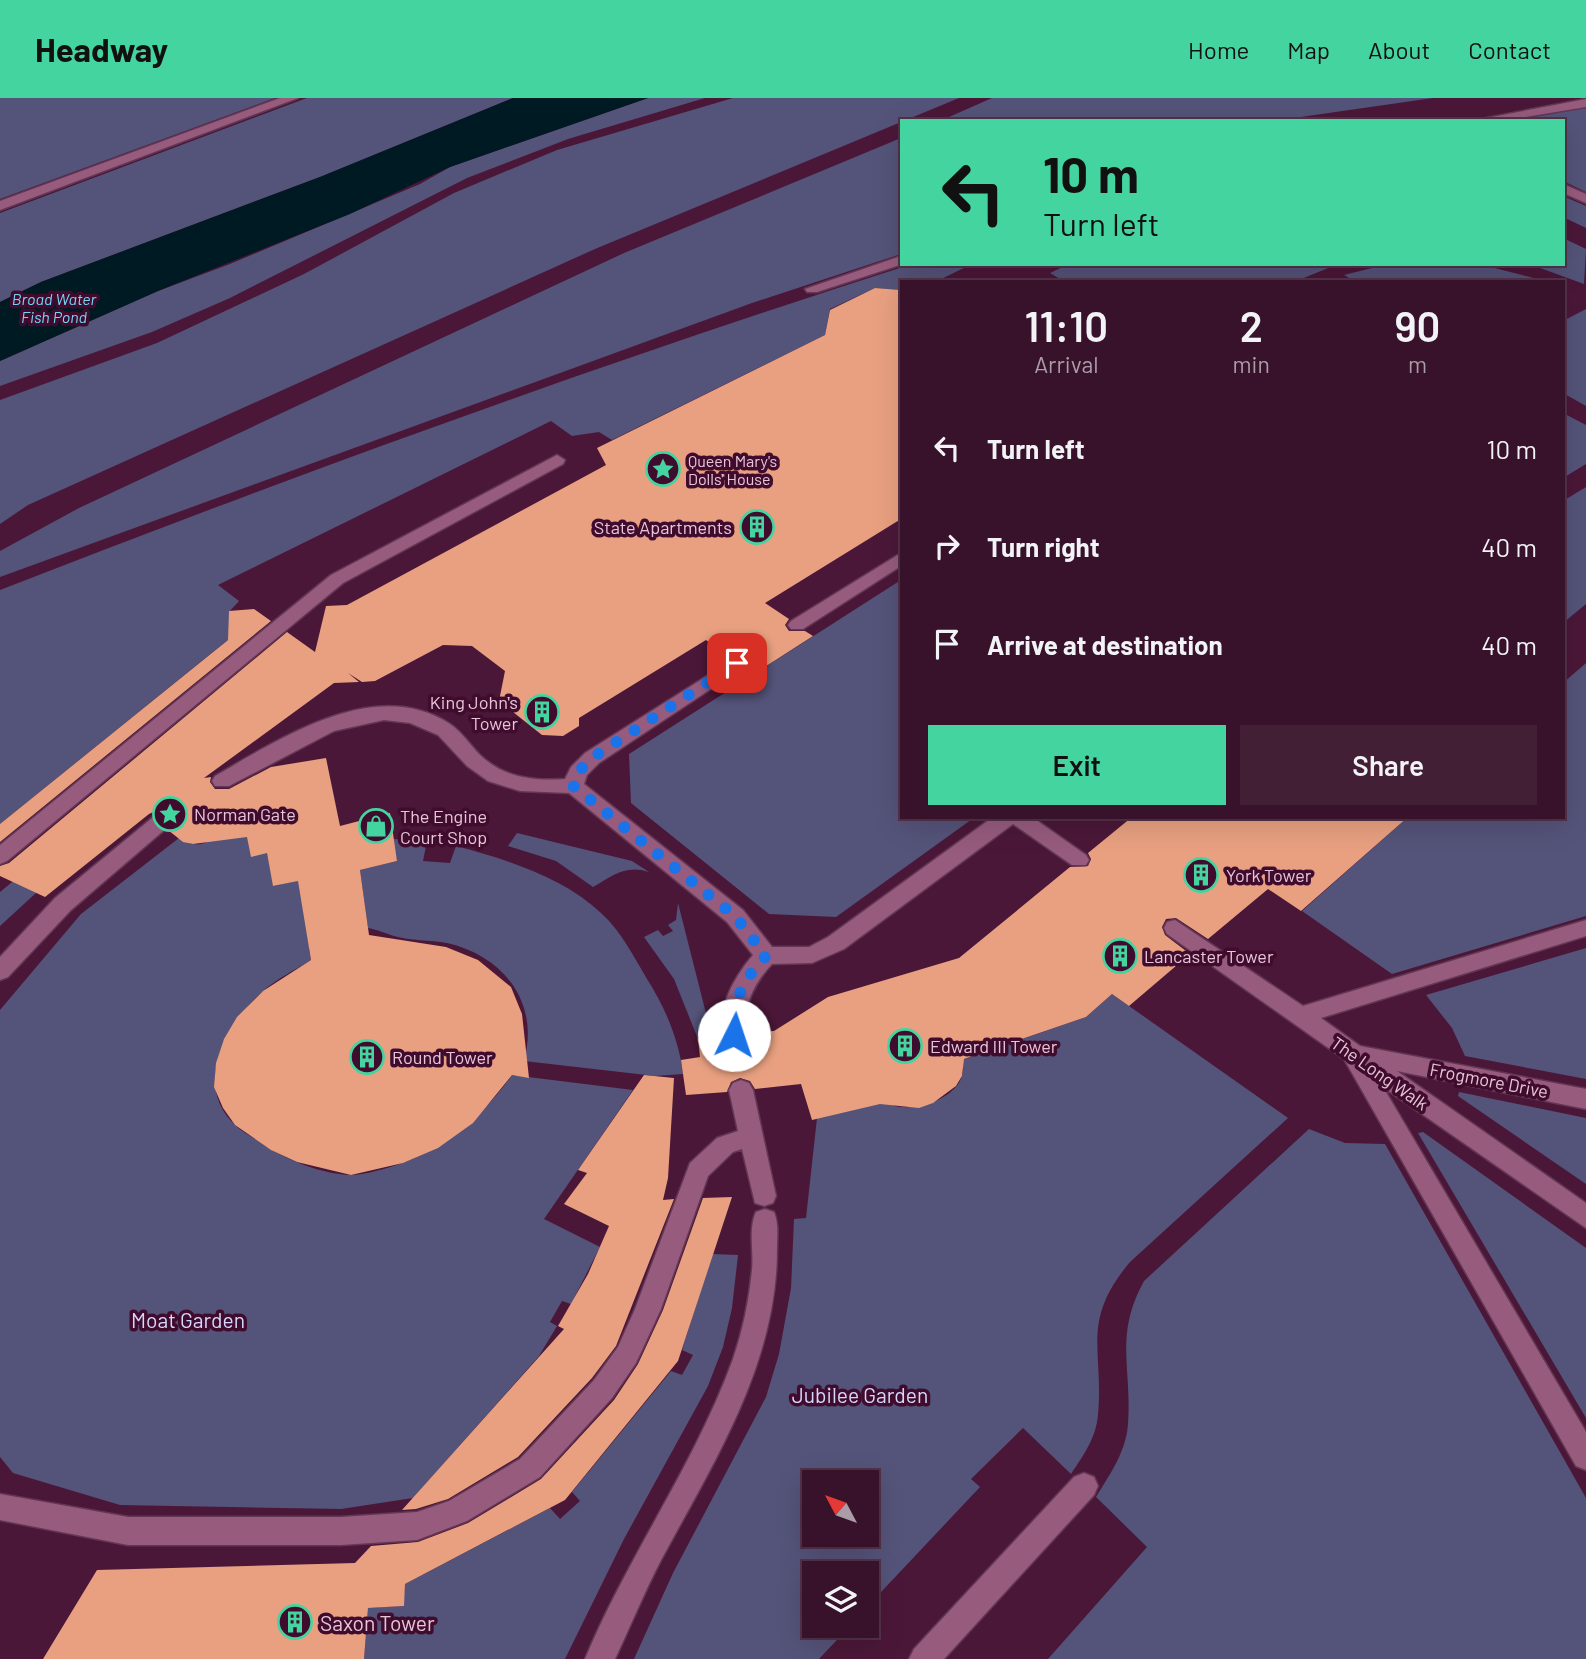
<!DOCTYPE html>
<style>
:root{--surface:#38112a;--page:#431f36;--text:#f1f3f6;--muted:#ab9da8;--line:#523147;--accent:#44d49f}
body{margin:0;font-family:Barlow,sans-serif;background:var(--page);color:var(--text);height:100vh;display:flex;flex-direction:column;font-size:26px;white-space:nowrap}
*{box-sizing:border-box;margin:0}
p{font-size:23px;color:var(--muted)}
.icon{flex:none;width:38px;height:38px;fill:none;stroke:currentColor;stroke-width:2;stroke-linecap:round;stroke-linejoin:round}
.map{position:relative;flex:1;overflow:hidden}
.panel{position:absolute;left:900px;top:182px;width:665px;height:539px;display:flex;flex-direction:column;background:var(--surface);border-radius:0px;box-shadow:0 7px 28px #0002,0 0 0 2px var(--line)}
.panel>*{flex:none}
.banner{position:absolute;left:900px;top:21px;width:665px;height:147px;border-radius:0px;box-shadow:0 7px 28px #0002,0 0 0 2px var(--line);background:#44d49f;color:#111;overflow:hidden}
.needle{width:46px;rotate:311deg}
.controls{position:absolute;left:802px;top:1372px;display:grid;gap:14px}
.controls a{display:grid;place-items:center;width:77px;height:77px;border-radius:0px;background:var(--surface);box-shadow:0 7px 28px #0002,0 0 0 2px var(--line);font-size:35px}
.pin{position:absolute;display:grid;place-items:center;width:60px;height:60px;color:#fff;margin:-30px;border-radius:14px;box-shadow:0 4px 10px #0006}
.me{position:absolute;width:77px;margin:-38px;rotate:4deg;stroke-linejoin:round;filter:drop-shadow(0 0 5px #0008)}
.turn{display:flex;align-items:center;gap:24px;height:147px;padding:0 28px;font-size:32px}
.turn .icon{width:91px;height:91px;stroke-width:2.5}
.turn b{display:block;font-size:49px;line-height:60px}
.eta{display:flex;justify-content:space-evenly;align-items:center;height:119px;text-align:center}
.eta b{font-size:42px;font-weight:600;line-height:49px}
.action{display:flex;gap:14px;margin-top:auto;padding:14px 28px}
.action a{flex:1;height:80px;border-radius:0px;background:var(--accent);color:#111;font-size:28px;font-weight:600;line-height:80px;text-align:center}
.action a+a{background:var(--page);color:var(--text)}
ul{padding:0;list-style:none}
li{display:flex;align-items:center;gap:21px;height:98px;padding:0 28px}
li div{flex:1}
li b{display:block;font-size:26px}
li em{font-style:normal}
header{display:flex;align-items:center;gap:42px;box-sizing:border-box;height:98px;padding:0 35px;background:var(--accent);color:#111}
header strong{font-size:33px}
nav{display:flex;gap:38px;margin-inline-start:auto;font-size:24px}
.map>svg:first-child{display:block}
</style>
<header>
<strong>Headway</strong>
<nav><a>Home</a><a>Map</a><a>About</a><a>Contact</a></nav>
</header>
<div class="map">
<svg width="1586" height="1561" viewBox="0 0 1586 1561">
<rect width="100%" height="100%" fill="#4b1738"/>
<path fill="#545379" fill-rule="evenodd" d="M 0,0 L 275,0 L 0,101 Z
M 307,0 L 513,0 L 320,79 L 41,184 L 0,204 L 0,115 Z
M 648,0 L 705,0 L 568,41 L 467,80 L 230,200 L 152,234 L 0,288 L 0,263 L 158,193 L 230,166 L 420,86 L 450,69 Z
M 733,0 L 959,0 L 595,151 L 28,407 L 0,426 L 0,302 L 157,245 L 304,176 L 454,95 L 557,52 Z
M 992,0 L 1433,0 L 1273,23 L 940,23 Z
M 1586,9 L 1586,94 L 1563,83 L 1563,23 L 1512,23 Z
M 901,40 L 901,156 L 752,205 L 0,479 L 0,453 L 79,410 L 624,155 Z
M 1563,98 L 1586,108 L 1586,130 L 1563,119 Z
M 1563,140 L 1586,151 L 1584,186 L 1529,166 L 1563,166 Z
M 912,166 L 968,168 L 935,184 L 901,184 L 901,192 L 875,190 L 830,211 L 825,237 L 612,342 L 599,334 L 572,338 L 551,323 L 218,487 L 239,503 L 229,514 L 229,522 L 240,532 L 0,726 L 0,492 C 300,375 605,264 912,166 Z
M 1069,166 L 1338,166 L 1294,184 L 1065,184 L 1050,175 Z
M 1388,166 L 1479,166 L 1549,184 L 1356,184 L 1344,177 Z
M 1586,211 L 1586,308 L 1563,295 L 1563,223 Z
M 1563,315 L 1586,327 L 1586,366 L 1563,380 Z
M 1586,389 L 1586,506 L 1563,525 L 1563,403 Z
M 901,482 L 901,719 L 975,719 L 836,819 L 769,816 L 631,705 L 629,656 Z
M 1586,565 L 1586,818 L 1392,876 L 1302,813 L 1408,719 L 1563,719 L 1563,585 Z
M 130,687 L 36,795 L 0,828 L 0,794 Z
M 227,722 L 267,755 L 274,788 L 313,779 L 335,843 L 309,851 L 311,862 C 295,872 276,881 262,894 C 226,926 192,986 235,1027 C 242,1034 253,1039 261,1045 C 286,1062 321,1076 351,1077 C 362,1077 376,1073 387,1070 C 441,1054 479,1023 512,977 L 633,992 L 544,1121 L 600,1149 L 571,1206 L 562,1203 L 550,1224 L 557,1228 L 539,1258 L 413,1400 L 341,1411 L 120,1407 L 13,1375 L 0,1359 L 0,912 L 81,816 L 179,740 C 199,755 219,741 227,722 Z
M 517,735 L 632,763 L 649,774 C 626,766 612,778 593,789 L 556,763 L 508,748 Z
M 392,741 L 427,743 L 423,763 L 450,765 L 456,748 C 505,761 563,779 601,815 C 621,833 634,859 647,881 C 665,909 679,942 683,976 L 655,978 L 524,963 C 540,905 504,858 447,845 C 430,842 410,843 394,838 C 385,835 378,832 368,830 L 360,772 L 397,763 Z
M 678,805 L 712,939 L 698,941 L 674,881 L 644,839 L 658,832 L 663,838 L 673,833 L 668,827 L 676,822 Z
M 1586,850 L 1586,981 L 1465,958 L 1452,930 L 1426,897 Z
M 1112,896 L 1288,1020 L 1130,1164 C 1080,1224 1104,1250 1098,1317 C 1096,1340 1083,1358 1071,1376 L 1023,1330 L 971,1381 L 980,1389 L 866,1510 L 866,1475 L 814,1475 L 814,1528 L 850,1528 L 819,1561 L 634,1561 L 673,1475 L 766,1299 L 779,1256 L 791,1190 L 794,1121 L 806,1120 L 817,1020 C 835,1015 857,1004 876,1002 C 883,1002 893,1009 902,1009 C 927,1011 971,994 962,962 L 1086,919 ZM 814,1384 L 866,1384 L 866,1437 L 814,1437 Z
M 1459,994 L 1586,1020 L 1586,1086 L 1458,998 Z
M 1309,1031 L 1345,1045 L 1385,1046 L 1586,1400 L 1586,1561 L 1048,1561 L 1147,1449 L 1096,1399 C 1110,1376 1126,1354 1128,1326 C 1132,1269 1114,1238 1144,1183 Z
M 1423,1034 L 1586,1150 L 1586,1320 L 1418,1035 Z
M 712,1156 L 738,1157 L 732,1210 L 723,1249 L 708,1288 L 624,1441 L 565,1561 L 364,1561 L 368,1510 L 403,1508 L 405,1486 L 550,1410 L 560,1421 L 580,1403 L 572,1394 L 671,1273 L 682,1277 L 693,1257 L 682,1252 Z"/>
<path fill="#001a23" d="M 513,0 L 648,0 L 450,69 L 350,116 L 158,193 L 0,263 L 0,204 L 41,184 L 320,79 Z"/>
<path fill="#e8a080" d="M 875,190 L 901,192 L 901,421 L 765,505 L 789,521 L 785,527 L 789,533 L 805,533 L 813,538 L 754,576 L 746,571 L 747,563 L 738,557 L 731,560 L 706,542 L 579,620 L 579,628 L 563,638 L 542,637 L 499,603 L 505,573 L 472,548 L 443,547 L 375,583 L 362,584 L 348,575 L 359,584 L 334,585 L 204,680 L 211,679 L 210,684 L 215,691 L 229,691 L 271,669 L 326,660 L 340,728 L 390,715 L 397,763 L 360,772 L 369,837 L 446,849 L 478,862 L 511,889 L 522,916 L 529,980 L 512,977 L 473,1025 L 438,1050 L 403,1065 L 351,1077 L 297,1064 L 271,1052 L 235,1027 L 223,1010 L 214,989 L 216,965 L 224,941 L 237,919 L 263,893 L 311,862 L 298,783 L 273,788 L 267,755 L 251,759 L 247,739 L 193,746 L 183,744 L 168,732 L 182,717 L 179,710 L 169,706 L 149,716 L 45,799 L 0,778 L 0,768 L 9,765 L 287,534 L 315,554 L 326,508 L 347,507 L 606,367 L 597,350 L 825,237 L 830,212 Z
M 254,511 L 271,523 L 0,744 L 0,726 L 228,542 L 229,513 Z
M 1132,719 L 1408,719 L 1301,813 L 1268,791 L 1208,841 L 1176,820 L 1166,821 L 1162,829 L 1165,837 L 1190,856 L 1129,908 L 1112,896 L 1086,919 L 964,961 L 962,978 L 956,988 L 933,1005 L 919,1010 L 880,1006 L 812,1022 L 801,986 L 755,991 L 750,983 L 740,980 L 731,984 L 727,994 L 686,997 L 681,962 L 700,959 L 698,941 L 722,938 L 725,945 L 735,948 L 744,944 L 748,935 L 774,933 L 828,899 L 959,860 L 1070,769 L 1088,768 L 1091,761 L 1088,755 Z
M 644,977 L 674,980 L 668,1080 L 663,1102 L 674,1101 L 616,1248 L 592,1280 L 518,1359 L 448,1401 L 416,1411 L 402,1412 L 564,1231 L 558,1228 L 588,1176 L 609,1128 L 564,1106 L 587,1075 L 578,1072 Z
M 732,1099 L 678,1263 L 565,1402 L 405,1486 L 404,1508 L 368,1510 L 364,1561 L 43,1561 L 97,1472 L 355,1465 L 371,1448 L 418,1444 L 468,1425 L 541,1381 L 614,1302 L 638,1266 L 663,1212 L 703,1100 Z"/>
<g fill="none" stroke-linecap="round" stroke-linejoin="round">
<g stroke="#633753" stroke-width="3">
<path id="service" d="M 280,0 L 298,0 L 0,112 L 0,103 Z
M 1586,1 L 1586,9 L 1502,23 L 1471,23 Z
M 1563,86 L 1586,96 L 1586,105 L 1563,95 Z
M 901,158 L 903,166 L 817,194 L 807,194 L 805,191 Z
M 557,357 L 565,362 L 563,366 L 343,485 L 7,763 L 0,766 L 0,747 L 331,477 Z
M 901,455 L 901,468 L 803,531 L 791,531 L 788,527 L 791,523 Z
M 737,559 L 746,565 L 744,569 L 599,665 L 587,677 L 584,686 L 743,812 L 772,849 L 809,849 L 828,839 L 993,719 L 1032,719 L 1086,757 L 1089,762 L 1086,767 L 1072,767 L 1013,726 L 844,851 L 812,865 L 772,866 C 758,881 749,896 746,916 C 745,926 747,935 742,943 L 734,946 L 726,943 C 712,916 735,878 753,857 L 727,824 L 569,695 L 520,693 L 488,683 L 467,668 L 438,637 L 410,625 L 384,622 L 334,633 L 229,688 L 215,688 L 212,683 L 215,678 C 280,641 375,577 450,626 C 462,634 470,647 480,657 C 504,680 534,683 565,681 L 571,669 L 585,655 Z
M 170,709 L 177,711 L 180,716 L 177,721 L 71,812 L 8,879 L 0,882 L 0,859 L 55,800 L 163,711 Z
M 1175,822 L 1303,908 L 1586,822 L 1586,838 L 1321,920 L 1360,948 L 1586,991 L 1586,1011 L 1397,973 L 1586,1105 L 1586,1130 L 1383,989 L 1586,1334 L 1586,1372 L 1576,1368 L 1344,961 L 1167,836 L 1164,830 L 1167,824 Z
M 741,982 L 749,985 L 753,992 L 776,1098 L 773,1105 L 764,1108 L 755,1105 L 742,1051 L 733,1054 L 708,1078 L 661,1211 L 636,1265 L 612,1300 L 540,1379 L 467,1423 L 417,1442 L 341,1447 L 128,1447 L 0,1422 L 0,1396 L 128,1419 L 341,1419 L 417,1414 L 449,1403 L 520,1361 L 594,1282 L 618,1249 L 635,1211 L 690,1065 L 717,1040 L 738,1033 L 729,992 L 733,985 Z
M 765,1111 L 774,1114 C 779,1126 777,1139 777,1151 C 777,1267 713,1365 660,1464 C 644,1495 630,1529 615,1561 L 585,1561 C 628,1458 695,1366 733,1261 C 743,1232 749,1202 752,1172 C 754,1154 748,1131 756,1114 Z
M 1084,1375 L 1094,1379 L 1098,1388 L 1094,1397 L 944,1561 L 909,1561 L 914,1551 L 1074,1379 Z"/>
</g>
<use href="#service" fill="#965b7d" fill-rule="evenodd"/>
</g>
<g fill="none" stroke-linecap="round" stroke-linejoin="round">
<path stroke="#1a73e8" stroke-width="12" stroke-dasharray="0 21.6" d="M 734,937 C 732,903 743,882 766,858 L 735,818 L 573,688 L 578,674 L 592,660 L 737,565"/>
</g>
<defs>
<g id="sight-ring" transform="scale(1.75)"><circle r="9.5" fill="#400c2e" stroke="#44d49f" stroke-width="1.5"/><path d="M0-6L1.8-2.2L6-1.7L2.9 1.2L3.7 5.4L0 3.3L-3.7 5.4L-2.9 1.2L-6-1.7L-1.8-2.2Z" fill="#44d49f"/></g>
<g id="building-ring" transform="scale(1.75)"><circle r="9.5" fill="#400c2e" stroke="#44d49f" stroke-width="1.5"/><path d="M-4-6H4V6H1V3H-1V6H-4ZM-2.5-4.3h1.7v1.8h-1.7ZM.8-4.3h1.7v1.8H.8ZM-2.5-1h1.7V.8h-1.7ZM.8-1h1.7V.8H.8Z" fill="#44d49f"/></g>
<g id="shop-ring" transform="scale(1.75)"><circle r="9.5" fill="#400c2e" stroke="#44d49f" stroke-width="1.5"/><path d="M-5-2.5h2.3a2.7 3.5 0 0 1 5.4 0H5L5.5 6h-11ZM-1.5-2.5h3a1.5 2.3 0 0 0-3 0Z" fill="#44d49f"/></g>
</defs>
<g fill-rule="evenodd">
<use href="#sight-ring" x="663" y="371"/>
<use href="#building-ring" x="757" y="429"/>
<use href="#building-ring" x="542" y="614"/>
<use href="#sight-ring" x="170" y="716"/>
<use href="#shop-ring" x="376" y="728"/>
<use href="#building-ring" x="1201" y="777"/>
<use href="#building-ring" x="1120" y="858"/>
<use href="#building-ring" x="905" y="948"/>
<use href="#building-ring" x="367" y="959"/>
<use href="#building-ring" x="295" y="1524"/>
</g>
<g text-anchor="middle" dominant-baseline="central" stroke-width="7" stroke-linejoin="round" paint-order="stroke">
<g font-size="16" font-style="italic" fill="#77d5f8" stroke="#400c2e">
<text x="54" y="200">Broad Water<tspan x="54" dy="18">Fish Pond</tspan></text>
</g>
<g font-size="16" fill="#e8c6d8" stroke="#400c2e" text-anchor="start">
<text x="688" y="362">Queen Mary's<tspan x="688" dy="18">Dolls' House</tspan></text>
</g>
<g font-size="18" fill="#e8c6d8" stroke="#400c2e" text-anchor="start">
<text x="732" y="429" text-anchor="end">State Apartments</text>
<text x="518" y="604" text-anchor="end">King John's<tspan x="518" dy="21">Tower</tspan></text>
<text x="194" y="716">Norman Gate</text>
<text x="400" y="718">The Engine<tspan x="400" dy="21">Court Shop</tspan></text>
<text x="1226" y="777">York Tower</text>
<text x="1144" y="858">Lancaster Tower</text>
<text x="930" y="948">Edward III Tower</text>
<text x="392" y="959">Round Tower</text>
</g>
<g font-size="18" fill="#e8c6d8" stroke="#400c2e">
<text transform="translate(1380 975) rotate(35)">The Long Walk</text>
<text transform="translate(1489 982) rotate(11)">Frogmore Drive</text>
</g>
<g font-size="21" fill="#d6d7fc" stroke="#400c2e">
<text x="188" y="1221">Moat Garden</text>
<text x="860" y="1296">Jubilee Garden</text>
</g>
<g font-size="21" fill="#e8c6d8" stroke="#400c2e" text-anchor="start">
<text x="320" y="1524">Saxon Tower</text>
</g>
</g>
</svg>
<div class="controls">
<a><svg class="needle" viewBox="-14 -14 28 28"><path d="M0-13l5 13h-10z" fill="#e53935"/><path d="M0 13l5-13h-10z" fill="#ab9da8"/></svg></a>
<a><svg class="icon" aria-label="layers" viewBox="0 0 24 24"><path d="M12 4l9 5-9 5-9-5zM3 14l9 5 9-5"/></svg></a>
</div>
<div class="pin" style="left:737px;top:565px;background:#d93025"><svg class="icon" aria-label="arrive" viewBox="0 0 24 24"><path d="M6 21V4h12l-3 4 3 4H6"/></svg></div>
<svg class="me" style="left:734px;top:937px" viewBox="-20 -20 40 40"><circle r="19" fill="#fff"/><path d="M0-13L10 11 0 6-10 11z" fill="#1a73e8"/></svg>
<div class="banner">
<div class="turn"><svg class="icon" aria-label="left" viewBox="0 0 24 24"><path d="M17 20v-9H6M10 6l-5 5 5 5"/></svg><div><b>10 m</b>Turn left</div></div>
</div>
<section class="panel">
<div class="eta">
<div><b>11:10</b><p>Arrival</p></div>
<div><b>2</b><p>min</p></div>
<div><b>90</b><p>m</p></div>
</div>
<ul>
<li><svg class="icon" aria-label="left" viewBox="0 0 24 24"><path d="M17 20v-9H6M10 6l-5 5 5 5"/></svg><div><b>Turn left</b></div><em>10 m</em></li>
<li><svg class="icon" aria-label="right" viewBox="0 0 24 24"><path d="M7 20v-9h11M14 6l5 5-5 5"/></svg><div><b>Turn right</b></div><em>40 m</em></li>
<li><svg class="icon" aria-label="arrive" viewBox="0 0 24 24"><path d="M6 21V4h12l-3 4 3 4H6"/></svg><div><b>Arrive at destination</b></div><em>40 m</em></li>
</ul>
<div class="action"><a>Exit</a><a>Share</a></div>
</section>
</div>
